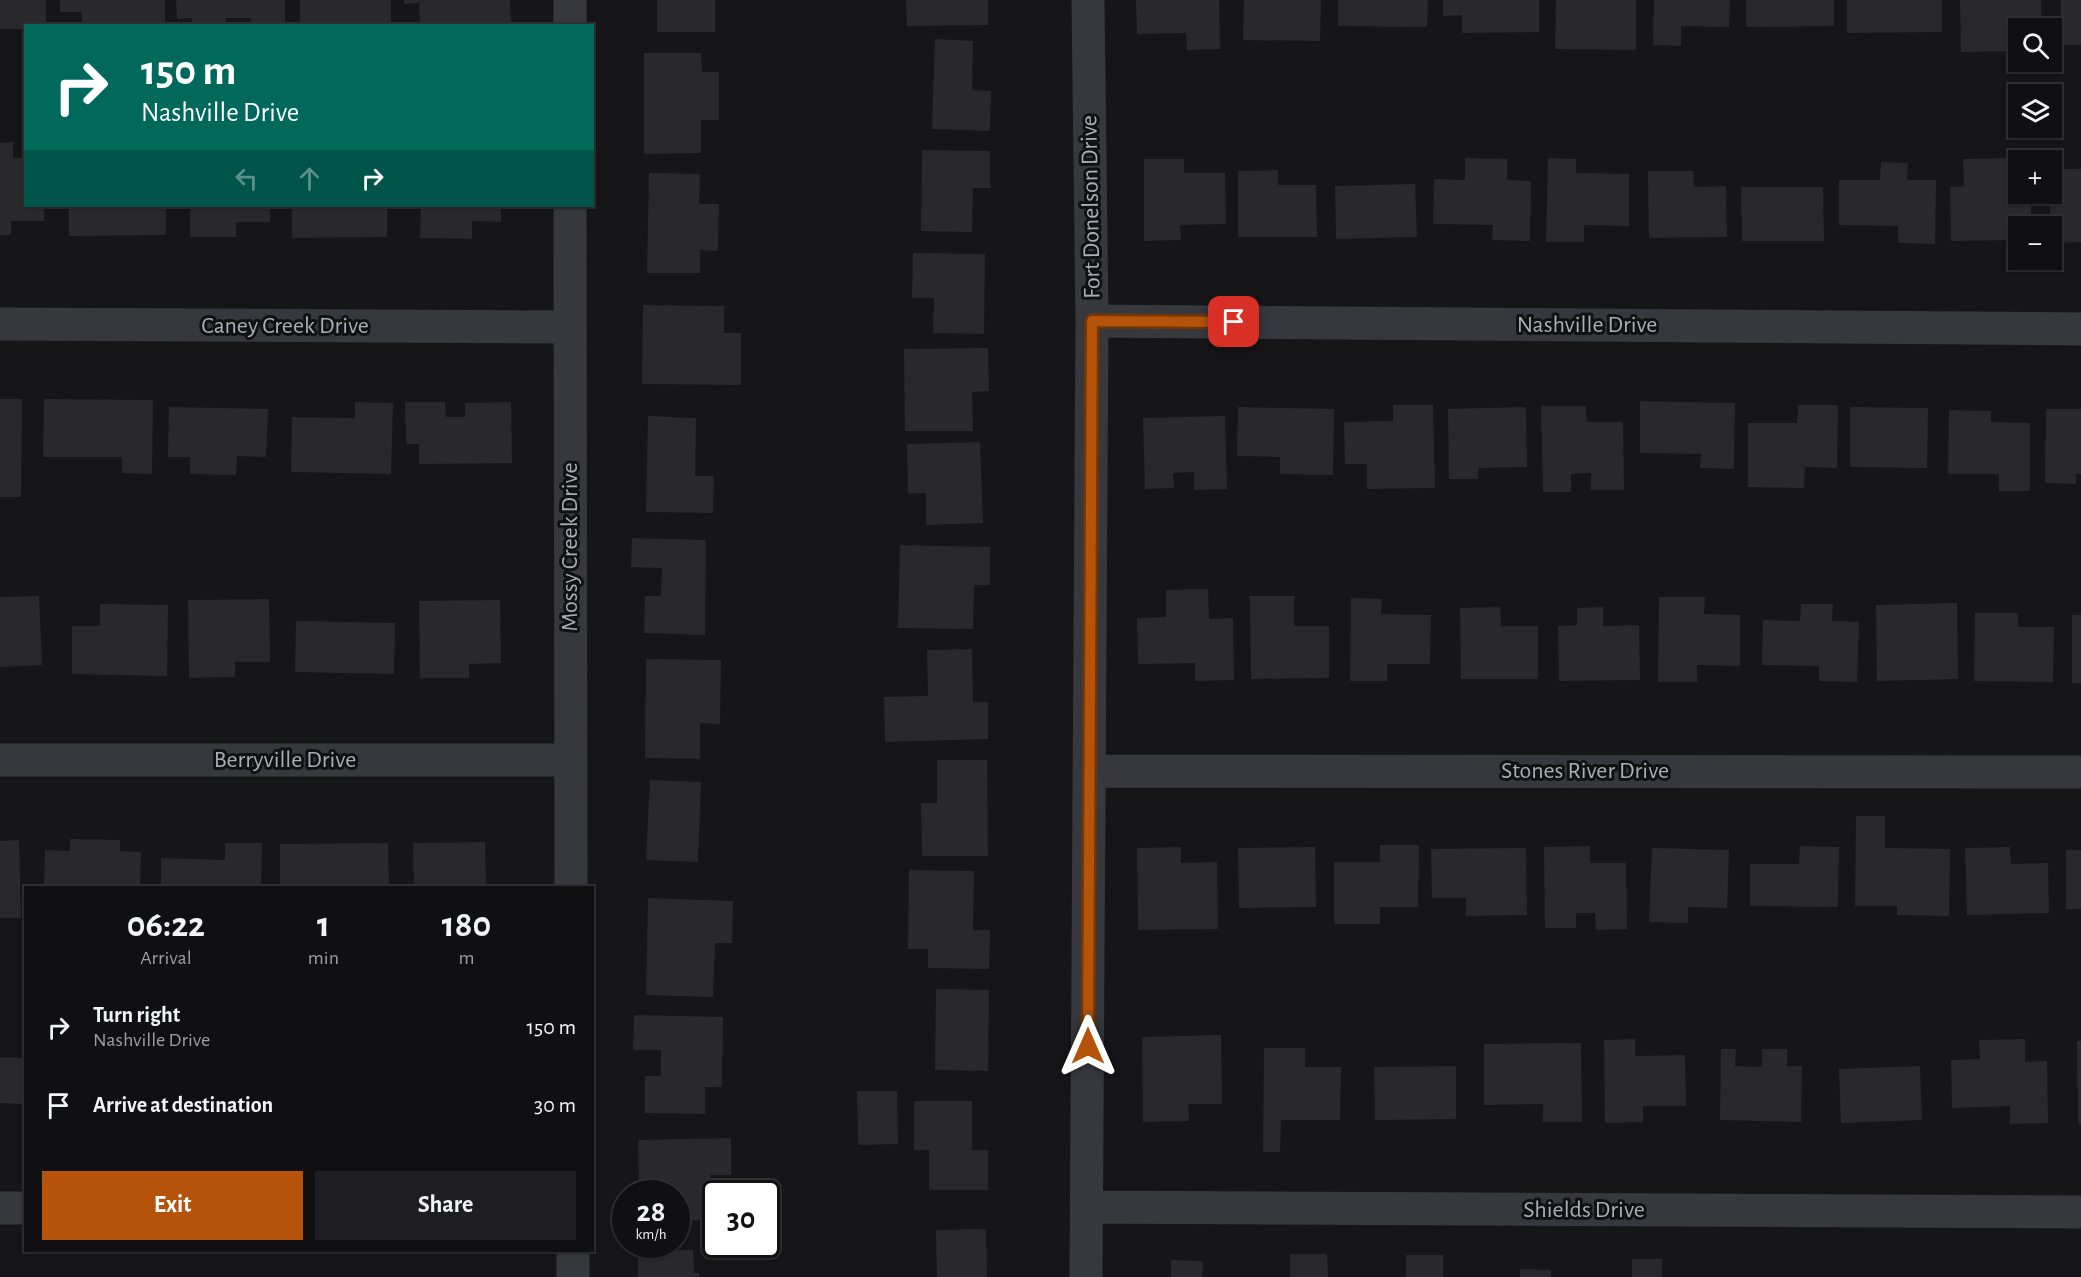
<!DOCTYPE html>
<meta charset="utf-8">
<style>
:root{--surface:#101012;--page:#1e1e20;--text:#f1f3f6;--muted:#9c9d9f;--line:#303032;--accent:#b45309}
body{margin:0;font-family:"Alegreya Sans",sans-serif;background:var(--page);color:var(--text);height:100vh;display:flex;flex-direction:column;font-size:22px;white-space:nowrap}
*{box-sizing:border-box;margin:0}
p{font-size:20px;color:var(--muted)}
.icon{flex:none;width:33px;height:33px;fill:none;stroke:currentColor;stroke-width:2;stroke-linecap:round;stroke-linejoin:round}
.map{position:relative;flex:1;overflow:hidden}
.details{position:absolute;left:24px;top:886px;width:570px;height:366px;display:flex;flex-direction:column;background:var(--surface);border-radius:0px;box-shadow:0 2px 4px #0004,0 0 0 2px var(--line)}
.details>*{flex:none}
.guide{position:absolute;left:24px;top:24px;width:570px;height:183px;border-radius:0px;box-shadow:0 2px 4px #0004,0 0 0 2px var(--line);background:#00695c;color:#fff;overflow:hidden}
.fabs{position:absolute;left:2008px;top:18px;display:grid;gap:12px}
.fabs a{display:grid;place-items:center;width:54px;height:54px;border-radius:0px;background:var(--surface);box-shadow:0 2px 4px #0004,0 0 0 2px var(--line);font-size:30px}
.speed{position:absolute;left:612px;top:1180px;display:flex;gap:12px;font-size:30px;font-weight:700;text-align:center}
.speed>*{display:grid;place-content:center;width:78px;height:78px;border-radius:50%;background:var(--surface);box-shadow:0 2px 4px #0004,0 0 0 2px var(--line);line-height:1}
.speed small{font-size:15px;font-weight:400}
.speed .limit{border:3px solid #111;border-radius:9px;background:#fff;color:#111}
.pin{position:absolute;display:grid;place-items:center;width:51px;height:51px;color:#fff;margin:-26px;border-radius:12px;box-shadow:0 3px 9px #0006}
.me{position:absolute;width:66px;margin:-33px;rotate:0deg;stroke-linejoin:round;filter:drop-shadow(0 0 4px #0008)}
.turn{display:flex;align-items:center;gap:21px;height:126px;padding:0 18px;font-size:27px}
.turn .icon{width:78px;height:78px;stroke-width:2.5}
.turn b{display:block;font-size:42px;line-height:51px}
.lanes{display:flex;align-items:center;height:57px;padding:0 18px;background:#0003;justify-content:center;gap:30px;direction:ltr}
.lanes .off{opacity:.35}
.eta{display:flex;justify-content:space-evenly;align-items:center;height:102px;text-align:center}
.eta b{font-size:36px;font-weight:600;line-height:42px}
.action{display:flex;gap:12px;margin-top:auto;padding:12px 18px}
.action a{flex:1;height:69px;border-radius:0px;background:var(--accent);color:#fff;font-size:24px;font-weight:600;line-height:69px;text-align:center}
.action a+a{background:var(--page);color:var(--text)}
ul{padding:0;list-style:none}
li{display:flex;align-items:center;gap:18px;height:78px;padding:0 18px}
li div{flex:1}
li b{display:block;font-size:22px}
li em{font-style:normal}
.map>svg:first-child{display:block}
</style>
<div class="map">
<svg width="2081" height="1277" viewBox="0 0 2081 1277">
<rect width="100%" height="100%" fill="#161618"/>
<path fill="#29292c" d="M 0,0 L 46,0 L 46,26 L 26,26 L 26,29 L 0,29 Z
M 60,0 L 165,0 L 165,23 L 112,22 L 112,26 L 82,26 L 82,12 L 60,12 Z
M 176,0 L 285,0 L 285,26 L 251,26 L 251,18 L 226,18 L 226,26 L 193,26 L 192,18 L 177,19 Z
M 300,0 L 391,0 L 391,26 L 300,26 Z
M 404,0 L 510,0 L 511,26 L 420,26 L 419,3 L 404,4 Z
M 657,0 L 715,0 L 715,32 L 657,32 Z
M 906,0 L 988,0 L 988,25 L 907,26 Z
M 1136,0 L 1219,0 L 1220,49 L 1187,50 L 1186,33 L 1137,34 Z
M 1244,0 L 1321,0 L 1320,41 L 1243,40 Z
M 1338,0 L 1428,0 L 1427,27 L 1338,26 Z
M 1443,0 L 1539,0 L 1539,32 L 1462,33 L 1462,15 L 1443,16 Z
M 1556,0 L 1636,0 L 1636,50 L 1555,49 Z
M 1654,0 L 1730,0 L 1729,27 L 1681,26 L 1681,46 L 1653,45 Z
M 1746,0 L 1834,0 L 1834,26 L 1746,27 Z
M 1847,0 L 1942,0 L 1942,32 L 1847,33 Z
M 1960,0 L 2041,0 L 2042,28 L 2019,28 L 2019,51 L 1961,52 Z
M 2061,0 L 2081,0 L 2081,45 L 2061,45 Z
M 935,39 L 973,41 L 972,90 L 991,91 L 990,131 L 932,129 Z
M 644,53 L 701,53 L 702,72 L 719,72 L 719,120 L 701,120 L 701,153 L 644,154 Z
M 13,142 L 13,158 L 26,158 L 26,206 L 44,206 L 44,221 L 11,221 L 11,235 L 0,235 L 0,143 Z
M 922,150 L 990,151 L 990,188 L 973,188 L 972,232 L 921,231 Z
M 1465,158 L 1507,159 L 1507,180 L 1531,181 L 1530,241 L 1492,240 L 1493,225 L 1433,224 L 1434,179 L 1465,180 Z
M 1548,158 L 1576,159 L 1576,173 L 1629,174 L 1629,226 L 1584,225 L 1584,242 L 1546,242 Z
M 2017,158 L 2019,194 L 2031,194 L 2031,226 L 2019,226 L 2019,240 L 1951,241 L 1950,187 L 1964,186 L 1963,159 Z
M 1144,159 L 1184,159 L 1184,173 L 1225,173 L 1226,224 L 1180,225 L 1181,240 L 1144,241 Z
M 1881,162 L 1908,163 L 1907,180 L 1936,180 L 1935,244 L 1898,243 L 1898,226 L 1839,225 L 1839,180 L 1880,180 Z
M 2052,169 L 2081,169 L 2081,242 L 2052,243 L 2049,194 L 2052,194 Z
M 1278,170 L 1278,185 L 1316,185 L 1317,237 L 1238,237 L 1238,171 Z
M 1648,171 L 1693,171 L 1694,187 L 1726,186 L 1727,237 L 1649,238 Z
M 649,173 L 700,174 L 699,204 L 719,204 L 718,251 L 700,250 L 700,273 L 647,273 Z
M 1415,184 L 1417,237 L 1336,239 L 1335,186 Z
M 1741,187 L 1823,187 L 1824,241 L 1742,241 Z
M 69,206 L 166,206 L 166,235 L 69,236 Z
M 190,206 L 270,206 L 270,222 L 236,222 L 236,237 L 190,237 Z
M 292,206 L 387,206 L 387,237 L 292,238 Z
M 421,206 L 501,206 L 501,222 L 472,221 L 472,239 L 420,238 Z
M 913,253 L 985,254 L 984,334 L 933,333 L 934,298 L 912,298 Z
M 643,305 L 724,306 L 724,333 L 741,333 L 741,385 L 642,384 Z
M 988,348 L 989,391 L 972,392 L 973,431 L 905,431 L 904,349 Z
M 0,399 L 22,399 L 21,497 L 0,497 Z
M 44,399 L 153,400 L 152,474 L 122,473 L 122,457 L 43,457 Z
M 1640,401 L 1735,403 L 1734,469 L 1700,468 L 1701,454 L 1640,453 Z
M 355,402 L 393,403 L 391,474 L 291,472 L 292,417 L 355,418 Z
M 405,402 L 445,402 L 446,417 L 465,417 L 465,403 L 511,402 L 512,463 L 419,464 L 419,444 L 406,444 Z
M 1393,405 L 1433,405 L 1435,488 L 1367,489 L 1367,464 L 1345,464 L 1344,422 L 1393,421 Z
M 1798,405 L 1838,405 L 1837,468 L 1805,467 L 1804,488 L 1748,487 L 1748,423 L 1797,423 Z
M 1541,406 L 1586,406 L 1587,422 L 1623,422 L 1624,490 L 1591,490 L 1591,473 L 1571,474 L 1571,492 L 1543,492 Z
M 169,407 L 268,409 L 266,457 L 237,456 L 236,475 L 190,474 L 190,457 L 168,457 Z
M 1238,407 L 1334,409 L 1333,475 L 1280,474 L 1280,457 L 1237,456 Z
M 1526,407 L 1527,467 L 1478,468 L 1478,479 L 1449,479 L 1448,409 Z
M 1850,407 L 1928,408 L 1927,468 L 1850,467 Z
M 2046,409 L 2081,409 L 2081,474 L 2076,474 L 2076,484 L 2045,483 Z
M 1949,410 L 1991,411 L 1991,422 L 2030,423 L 2030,491 L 1999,491 L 1999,474 L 1948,474 Z
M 648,416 L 696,418 L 695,476 L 714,476 L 713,513 L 646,512 Z
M 1225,416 L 1227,489 L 1194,490 L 1194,472 L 1173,473 L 1174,488 L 1145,489 L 1143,418 Z
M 980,442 L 983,523 L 926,525 L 926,493 L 908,494 L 907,444 Z
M 632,538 L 706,540 L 705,635 L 644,633 L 645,596 L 661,596 L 662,568 L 631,567 Z
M 900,545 L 990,547 L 990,585 L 974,585 L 973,629 L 898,628 Z
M 1208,589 L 1209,619 L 1233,618 L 1234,680 L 1195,681 L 1195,663 L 1138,664 L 1137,618 L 1166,617 L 1166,590 Z
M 39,596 L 42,665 L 0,667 L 0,597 Z
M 1250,596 L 1294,596 L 1294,626 L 1329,626 L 1329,678 L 1251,679 Z
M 1659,597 L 1705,597 L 1704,614 L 1740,615 L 1740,666 L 1697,665 L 1697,682 L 1658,682 Z
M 1351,598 L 1382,599 L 1381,614 L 1431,615 L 1430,664 L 1387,664 L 1387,681 L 1350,681 Z
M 269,599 L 270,662 L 235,662 L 235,677 L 189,678 L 188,600 Z
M 500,600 L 501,663 L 469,664 L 469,678 L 420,678 L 419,601 Z
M 1957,603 L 1958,679 L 1877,681 L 1876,605 Z
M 100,604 L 168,605 L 167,676 L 72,674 L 72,626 L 100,626 Z
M 1801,604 L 1833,604 L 1832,621 L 1859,622 L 1857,682 L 1819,681 L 1819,666 L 1762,665 L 1763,620 L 1800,621 Z
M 1500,607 L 1501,626 L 1538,626 L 1538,679 L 1461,679 L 1460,608 Z
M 1603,607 L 1603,626 L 1639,625 L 1640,680 L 1559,681 L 1558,626 L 1577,625 L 1577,608 Z
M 1975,613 L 2018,613 L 2018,627 L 2054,627 L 2053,682 L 1974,681 Z
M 2072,615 L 2081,615 L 2081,683 L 2072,683 Z
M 296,621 L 395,623 L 394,674 L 295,672 Z
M 972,649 L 973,702 L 988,702 L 988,739 L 885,742 L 884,697 L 928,696 L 927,650 Z
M 646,659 L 721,660 L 720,724 L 700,723 L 700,759 L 645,758 Z
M 937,760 L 987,760 L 988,856 L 922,856 L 921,803 L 937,803 Z
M 650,780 L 701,782 L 698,862 L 646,860 Z
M 1856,816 L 1885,816 L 1885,848 L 1950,849 L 1949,916 L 1897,915 L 1897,906 L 1855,906 Z
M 70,839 L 120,840 L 120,851 L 141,852 L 140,888 L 44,888 L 45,850 L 70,851 Z
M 19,840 L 21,918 L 0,918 L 0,841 Z
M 485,842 L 486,888 L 414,888 L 413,843 Z
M 225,843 L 262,843 L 261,888 L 161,888 L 161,858 L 225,860 Z
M 388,843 L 389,888 L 280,888 L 280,844 Z
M 1380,845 L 1419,845 L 1418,907 L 1380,907 L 1380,924 L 1334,924 L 1334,862 L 1380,862 Z
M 1590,846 L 1590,863 L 1626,863 L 1627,929 L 1596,930 L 1595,913 L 1576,913 L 1576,928 L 1545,928 L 1544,847 Z
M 1800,846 L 1839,847 L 1838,907 L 1750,906 L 1750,864 L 1799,864 Z
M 1181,847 L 1181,863 L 1217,862 L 1218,929 L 1138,930 L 1137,848 Z
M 1315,847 L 1316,907 L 1239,908 L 1238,848 Z
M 2010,847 L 2011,864 L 2048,863 L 2049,913 L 1967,915 L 1965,848 Z
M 1526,848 L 1527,915 L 1466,916 L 1466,898 L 1432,898 L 1431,849 Z
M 1652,848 L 1729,850 L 1727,908 L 1688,907 L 1688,923 L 1649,922 Z
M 2066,850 L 2081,850 L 2081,909 L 2066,909 Z
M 909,870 L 974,871 L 973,930 L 990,930 L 989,969 L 928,968 L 928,949 L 908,949 Z
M 648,898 L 733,901 L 732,943 L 715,943 L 713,997 L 646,995 Z
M 936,989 L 989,990 L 988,1071 L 935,1070 Z
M 634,1015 L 723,1017 L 722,1087 L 705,1087 L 705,1114 L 645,1113 L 645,1076 L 661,1076 L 661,1050 L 633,1050 Z
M 1221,1035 L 1222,1104 L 1188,1104 L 1189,1121 L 1143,1122 L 1142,1037 Z
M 1635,1039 L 1635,1056 L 1685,1055 L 1686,1106 L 1643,1106 L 1643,1122 L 1605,1123 L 1604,1040 Z
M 2025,1039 L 2025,1062 L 2047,1061 L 2048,1123 L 2010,1124 L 2010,1106 L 1952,1108 L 1951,1060 L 1980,1059 L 1979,1040 Z
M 2077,1041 L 2081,1041 L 2081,1124 L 2078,1124 Z
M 1581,1043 L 1582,1122 L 1543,1122 L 1543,1104 L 1484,1105 L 1484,1044 Z
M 1264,1048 L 1305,1048 L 1305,1067 L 1341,1067 L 1340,1120 L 1281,1120 L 1280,1152 L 1263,1152 Z
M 1721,1049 L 1736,1049 L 1735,1066 L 1762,1067 L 1762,1049 L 1787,1049 L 1787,1066 L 1802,1066 L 1801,1122 L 1720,1120 Z
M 0,1057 L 26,1058 L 25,1104 L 0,1103 Z
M 1456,1066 L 1456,1119 L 1375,1120 L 1374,1067 Z
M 1920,1066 L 1922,1120 L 1841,1123 L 1839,1069 Z
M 857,1091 L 897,1091 L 898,1144 L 858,1145 Z
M 914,1101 L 972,1101 L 972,1150 L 988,1150 L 988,1190 L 929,1190 L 929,1150 L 914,1150 Z
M 731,1138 L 731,1175 L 710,1175 L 711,1220 L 676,1221 L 676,1194 L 653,1194 L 653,1186 L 639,1186 L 638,1140 Z
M 986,1229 L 987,1277 L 937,1277 L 936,1230 Z
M 638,1250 L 693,1250 L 694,1273 L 699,1273 L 699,1277 L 638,1277 Z
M 1290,1254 L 1327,1254 L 1328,1277 L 1290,1277 Z
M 1406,1255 L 1443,1255 L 1443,1277 L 1406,1277 Z
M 1632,1259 L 1662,1259 L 1662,1277 L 1632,1277 Z
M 1171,1260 L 1203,1261 L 1202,1277 L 1171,1277 Z
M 1520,1269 L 1551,1270 L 1551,1277 L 1520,1277 Z"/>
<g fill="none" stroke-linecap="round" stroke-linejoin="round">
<path stroke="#37383d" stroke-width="33" d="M 570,0 L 570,26
M 570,206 L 571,888
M 1092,321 L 2081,329
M 0,324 L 570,327
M 0,760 L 570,760
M 1089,771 L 2081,772
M 1087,1207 L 2081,1212
M 0,1208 L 26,1208
M 573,1277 L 573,1251
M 1086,1277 L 1092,321 L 1088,0"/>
</g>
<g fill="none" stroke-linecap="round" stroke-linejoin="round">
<g stroke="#753606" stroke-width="15">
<path id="route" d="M 1088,1046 L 1092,321 L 1234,322"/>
</g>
<use href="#route" stroke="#b45309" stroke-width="10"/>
</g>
<g text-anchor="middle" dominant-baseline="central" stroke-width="6" stroke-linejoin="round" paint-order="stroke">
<g font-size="24" fill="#a8adb8" stroke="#111113">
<text transform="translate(1091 207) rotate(-91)">Fort Donelson Drive</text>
<text x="1587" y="325">Nashville Drive</text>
<text x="285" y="326">Caney Creek Drive</text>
<text transform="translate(570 547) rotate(-90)">Mossy Creek Drive</text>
<text x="285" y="760">Berryville Drive</text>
<text x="1585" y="771">Stones River Drive</text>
<text x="1584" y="1210">Shields Drive</text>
</g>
</g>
</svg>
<div class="fabs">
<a><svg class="icon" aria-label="search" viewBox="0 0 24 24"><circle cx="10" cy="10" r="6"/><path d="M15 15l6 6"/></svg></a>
<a><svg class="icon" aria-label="layers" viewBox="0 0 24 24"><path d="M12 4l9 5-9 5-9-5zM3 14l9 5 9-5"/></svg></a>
<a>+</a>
<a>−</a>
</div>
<div class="speed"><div>28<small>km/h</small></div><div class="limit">30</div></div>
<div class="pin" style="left:1234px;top:322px;background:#d93025"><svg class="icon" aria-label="arrive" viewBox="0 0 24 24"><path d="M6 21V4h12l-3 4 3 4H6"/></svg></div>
<svg class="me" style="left:1088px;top:1046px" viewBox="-20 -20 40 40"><path d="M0-17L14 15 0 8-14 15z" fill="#b45309" stroke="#fff" stroke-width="4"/></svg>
<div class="guide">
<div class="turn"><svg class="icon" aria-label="right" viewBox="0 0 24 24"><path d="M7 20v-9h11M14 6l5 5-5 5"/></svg><div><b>150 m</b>Nashville Drive</div></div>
<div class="lanes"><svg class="icon off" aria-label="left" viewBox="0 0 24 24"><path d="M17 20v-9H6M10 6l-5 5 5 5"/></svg><svg class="icon off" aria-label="ahead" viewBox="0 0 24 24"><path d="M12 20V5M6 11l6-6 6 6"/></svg><svg class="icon" aria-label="right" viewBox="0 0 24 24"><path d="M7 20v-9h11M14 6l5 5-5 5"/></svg></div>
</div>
<section class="details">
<div class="eta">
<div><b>06:22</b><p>Arrival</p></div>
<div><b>1</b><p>min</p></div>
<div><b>180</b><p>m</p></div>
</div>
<ul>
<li><svg class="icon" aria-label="right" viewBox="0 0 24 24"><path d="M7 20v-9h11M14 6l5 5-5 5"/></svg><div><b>Turn right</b><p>Nashville Drive</p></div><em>150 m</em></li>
<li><svg class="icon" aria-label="arrive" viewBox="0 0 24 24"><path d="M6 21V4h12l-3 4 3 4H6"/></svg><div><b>Arrive at destination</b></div><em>30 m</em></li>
</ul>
<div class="action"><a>Exit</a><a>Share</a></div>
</section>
</div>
